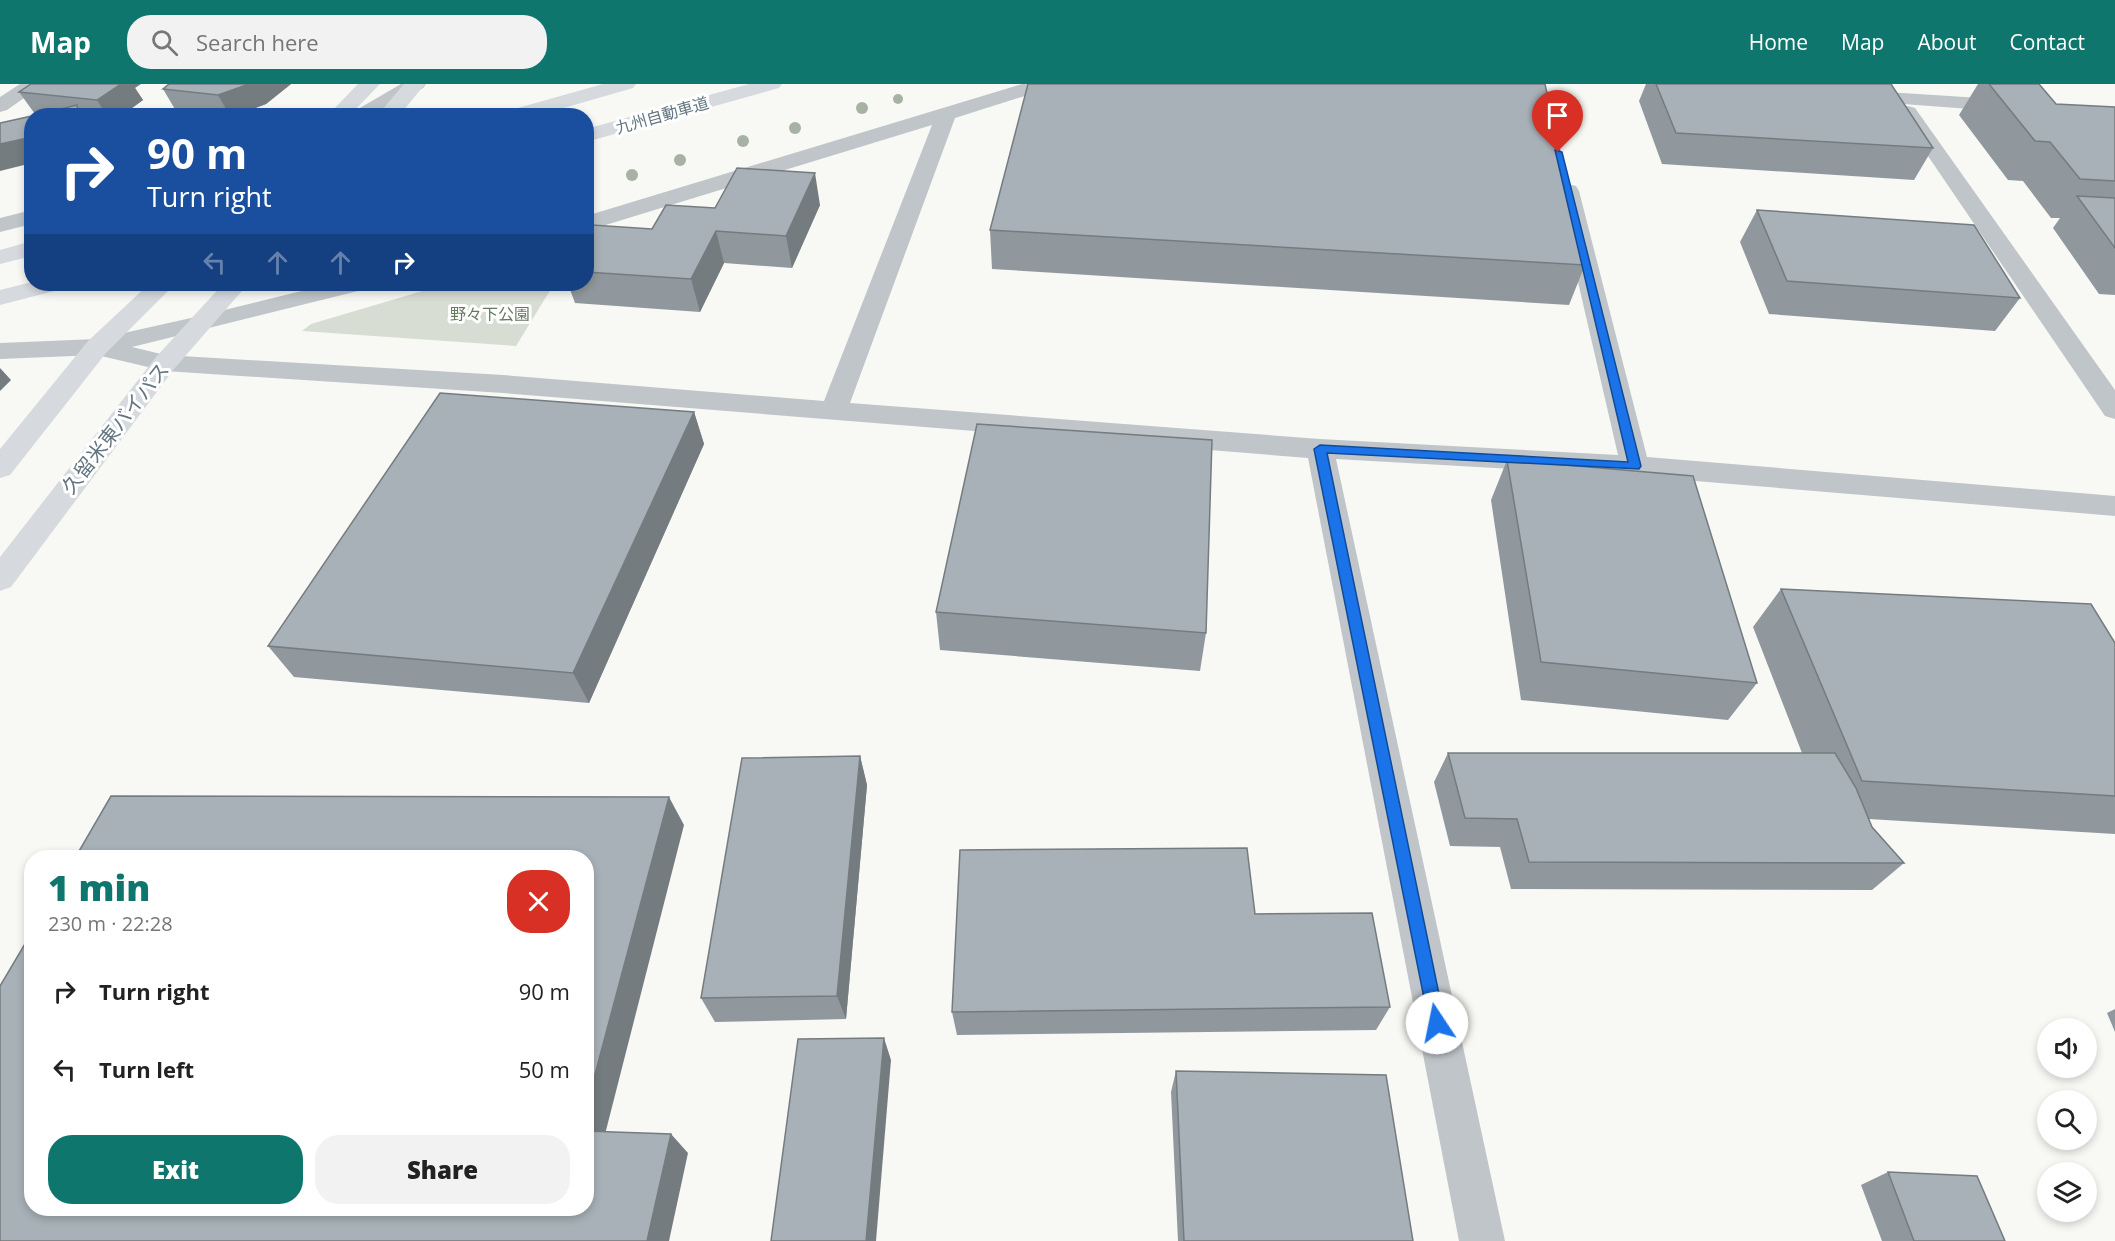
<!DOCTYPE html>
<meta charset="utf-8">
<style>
:root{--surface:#fff;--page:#f2f2f2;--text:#222;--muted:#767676;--accent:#0f766e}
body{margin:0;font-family:"Open Sans","Noto Sans JP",sans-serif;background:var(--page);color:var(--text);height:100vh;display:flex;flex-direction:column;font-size:22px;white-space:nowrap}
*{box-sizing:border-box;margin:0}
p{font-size:20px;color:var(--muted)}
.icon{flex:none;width:33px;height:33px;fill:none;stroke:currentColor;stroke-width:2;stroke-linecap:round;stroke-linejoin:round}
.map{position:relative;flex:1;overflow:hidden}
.sheet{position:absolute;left:24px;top:766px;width:570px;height:366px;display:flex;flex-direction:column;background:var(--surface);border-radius:24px;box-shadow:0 3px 9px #0003}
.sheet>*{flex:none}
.guide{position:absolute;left:24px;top:24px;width:570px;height:183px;border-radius:24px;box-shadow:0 3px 9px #0003;background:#1a4fa0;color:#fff;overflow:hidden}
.fabs{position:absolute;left:2037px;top:934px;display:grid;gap:12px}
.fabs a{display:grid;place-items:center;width:60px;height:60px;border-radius:50%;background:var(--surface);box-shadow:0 3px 9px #0003;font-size:30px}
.pin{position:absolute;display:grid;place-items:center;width:51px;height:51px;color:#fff;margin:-62px -26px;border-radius:50% 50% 50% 0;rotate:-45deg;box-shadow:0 0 6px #0007}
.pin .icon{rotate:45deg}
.me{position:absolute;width:66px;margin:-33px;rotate:349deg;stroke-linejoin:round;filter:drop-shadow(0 0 4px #0008)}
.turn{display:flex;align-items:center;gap:21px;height:126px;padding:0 24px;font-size:27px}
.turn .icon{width:78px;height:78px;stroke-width:2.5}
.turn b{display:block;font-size:42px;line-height:51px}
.lanes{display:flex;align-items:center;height:57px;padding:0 24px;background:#0003;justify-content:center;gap:30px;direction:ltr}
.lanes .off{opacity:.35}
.round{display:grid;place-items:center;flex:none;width:63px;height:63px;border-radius:24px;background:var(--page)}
.overview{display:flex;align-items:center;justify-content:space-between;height:102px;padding:0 24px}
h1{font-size:36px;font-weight:800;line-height:45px;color:var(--accent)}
.action{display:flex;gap:12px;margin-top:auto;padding:12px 24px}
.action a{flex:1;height:69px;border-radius:24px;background:var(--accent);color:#fff;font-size:24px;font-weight:800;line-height:69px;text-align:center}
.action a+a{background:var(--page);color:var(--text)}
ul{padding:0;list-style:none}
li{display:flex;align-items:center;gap:18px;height:78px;padding:0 24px}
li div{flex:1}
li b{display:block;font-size:22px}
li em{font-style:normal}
header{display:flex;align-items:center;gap:36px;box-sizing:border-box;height:84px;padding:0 30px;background:var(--accent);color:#fff}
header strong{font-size:28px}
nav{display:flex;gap:33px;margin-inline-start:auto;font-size:21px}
.search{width:420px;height:54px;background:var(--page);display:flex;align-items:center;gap:15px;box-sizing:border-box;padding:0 21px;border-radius:24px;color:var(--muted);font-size:22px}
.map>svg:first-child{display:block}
</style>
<header>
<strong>Map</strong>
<div class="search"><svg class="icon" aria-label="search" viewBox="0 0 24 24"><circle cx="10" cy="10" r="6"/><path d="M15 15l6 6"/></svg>Search here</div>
<nav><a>Home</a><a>Map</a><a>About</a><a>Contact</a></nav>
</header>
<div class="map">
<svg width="2115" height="1157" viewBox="0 0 2115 1157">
<rect width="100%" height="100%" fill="#f8f8f5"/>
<path fill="#d8ddd4" d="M 446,200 L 554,200 L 516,262 L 302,247 L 311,240 Z"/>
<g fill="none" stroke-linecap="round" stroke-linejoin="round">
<path fill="#c0c5c9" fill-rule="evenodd" d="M 20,0 L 44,0 L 7,26 L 0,28 L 0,13 Z
M 401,0 L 426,0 L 423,4 L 376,32 L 350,32 L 353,28 Z
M 1022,0 L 1053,0 L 1050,4 L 955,34 L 850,319 L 1320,355 L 1618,371 L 1557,107 L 1560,102 L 1568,100 L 1576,102 L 1579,107 L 1647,373 L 2115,412 L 2115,432 L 1635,392 L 1336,375 L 1505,1157 L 1459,1157 L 1308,374 L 503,309 L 165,287 L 97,271 L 0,275 L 0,259 L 97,255 L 200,232 L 330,200 L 369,200 L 366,205 L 132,263 L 165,271 L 503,291 L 824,317 L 932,41 L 586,147 L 586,132 Z
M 1856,6 L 2011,16 L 2018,18 L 2021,22 L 2018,26 L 2011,28 L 1849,16 L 1846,12 L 1849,8 Z
M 1908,22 L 1915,24 L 2115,306 L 2115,335 L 2105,332 L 1898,28 L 1901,24 Z
M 32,126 L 32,140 L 0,148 L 0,134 Z"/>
<path fill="#d6dade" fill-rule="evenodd" d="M 358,0 L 380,0 L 349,32 L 327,32 Z
M 404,0 L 425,0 L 399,32 L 377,32 Z
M 603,0 L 636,0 L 633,4 L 536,32 L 501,32 L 504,28 Z
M 749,0 L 782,0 L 779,4 L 586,58 L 586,45 Z
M 32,157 L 32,172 L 0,180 L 0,166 Z
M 32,198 L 65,200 L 62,205 L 0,221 L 0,206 Z
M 149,200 L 175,200 L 106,269 L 10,391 L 0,394 L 0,365 L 88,257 Z
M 223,200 L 248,200 L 174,285 L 11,503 L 0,507 L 0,473 L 156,273 Z"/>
</g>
<g fill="#a8b2a4">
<circle cx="898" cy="15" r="5"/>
<circle cx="862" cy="24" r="6"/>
<circle cx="795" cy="44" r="6"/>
<circle cx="743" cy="57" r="6"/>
<circle cx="680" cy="76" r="6"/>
<circle cx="632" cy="91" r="6"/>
</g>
<path fill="#90989d" d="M 169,0 L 291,0 L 266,20 L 234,32 L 219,32 L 176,27 L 163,5 Z
M 1646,0 L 1891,0 L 1933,64 L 1914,96 L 1662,80 L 1639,17 Z
M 1978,0 L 2039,0 L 2056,20 L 2115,23 L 2115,211 L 2099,210 L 2053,144 L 2060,134 L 2051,134 L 2023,97 L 2008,96 L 1959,31 Z
M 135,4 L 143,16 L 121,32 L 33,32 L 39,30 L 35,30 L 19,8 Z
M 820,121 L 792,184 L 724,179 L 700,228 L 575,219 L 568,200 L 586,200 L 586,149 L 652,145 L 715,124 Z
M 1757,126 L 2020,214 L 1995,247 L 1769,230 L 1740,158 Z
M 990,146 L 1585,181 L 1569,221 L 992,185 Z
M 694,328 L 704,360 L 589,619 L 294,593 L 268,562 Z
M 1507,376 L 1757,599 L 1728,636 L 1521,616 L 1491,416 Z
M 1781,505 L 2115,559 L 2115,750 L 1869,735 L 1872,743 L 1904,779 L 1872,806 L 1511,805 L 1500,763 L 1450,762 L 1434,698 L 1448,669 L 1802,669 L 1753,543 Z
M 936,528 L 1206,549 L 1200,587 L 940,566 Z
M 860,672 L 867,701 L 846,935 L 715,938 L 701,914 Z
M 1255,830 L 1390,923 L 1376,946 L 957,951 L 952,928 Z
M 2115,925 L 2115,948 L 2107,929 Z
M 1176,987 L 1413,1157 L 1178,1157 L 1171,1008 Z
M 1888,1088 L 2005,1157 L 1882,1157 L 1861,1101 Z"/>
<path fill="#757c80" d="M 120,0 L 141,0 L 135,4 L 143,16 L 121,32 L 107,32 L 97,16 Z
M 249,0 L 291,0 L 266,20 L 234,32 L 230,32 L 218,11 Z
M 77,21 L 83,32 L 78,32 Z
M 32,53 L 32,79 L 0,87 L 0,60 Z
M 815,89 L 820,121 L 792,184 L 786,152 Z
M 716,147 L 724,179 L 700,228 L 691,195 Z
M 0,284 L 11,296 L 0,307 Z
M 694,328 L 704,360 L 589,619 L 573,589 Z
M 860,672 L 867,701 L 846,935 L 837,912 Z
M 669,713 L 684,741 L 601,1066 L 586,1052 L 586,1024 Z
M 884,954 L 891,976 L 876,1157 L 866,1157 Z
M 671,1050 L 688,1069 L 669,1157 L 647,1157 Z"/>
<path fill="#a7b1b7" stroke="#757c80" stroke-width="1.5" d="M 31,0 L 121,0 L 97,16 L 19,8 Z
M 169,0 L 249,0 L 218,11 L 163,5 Z
M 1028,0 L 1545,0 L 1585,181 L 990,146 Z
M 1656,0 L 1891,0 L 1933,64 L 1676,49 Z
M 1989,0 L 2039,0 L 2056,20 L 2115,23 L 2115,97 L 2080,95 L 2050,58 L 2035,57 Z
M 77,21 L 78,32 L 33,32 Z
M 32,32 L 32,53 L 0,60 L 0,39 Z
M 737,84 L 815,89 L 786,152 L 716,147 L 691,195 L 586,188 L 586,149 L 592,141 L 652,145 L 666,121 L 715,124 Z
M 2077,112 L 2115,114 L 2115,164 Z
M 1757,126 L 1974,141 L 2020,214 L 1787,197 Z
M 440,309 L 694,328 L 573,589 L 268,562 Z
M 977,340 L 1212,356 L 1206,549 L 936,528 Z
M 1507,376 L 1693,392 L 1757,599 L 1541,578 Z
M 1781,505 L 2091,520 L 2115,559 L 2115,712 L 1862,697 Z
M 1448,669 L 1835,669 L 1856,704 L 1872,743 L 1904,779 L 1529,778 L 1517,735 L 1465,734 Z
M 860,672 L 837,912 L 701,914 L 742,674 Z
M 111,712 L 669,713 L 586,1024 L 586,774 L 75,774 Z
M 1247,764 L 1255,830 L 1372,829 L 1390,923 L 952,928 L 960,766 Z
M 32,848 L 32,1125 L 586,1125 L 586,1047 L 671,1050 L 647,1157 L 0,1157 L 0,902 Z
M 884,954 L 866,1157 L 771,1157 L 798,955 Z
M 1176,987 L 1386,991 L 1413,1157 L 1184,1157 Z
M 1888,1088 L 1977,1092 L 2005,1157 L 1914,1157 Z"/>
<path fill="#1a73e8" stroke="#114b97" stroke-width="1.5" d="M 1555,66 L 1562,68 L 1641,382 L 1639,385 L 1327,369 L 1445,939 L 1443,945 L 1437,947 L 1431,945 L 1429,939 L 1314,365 L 1320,361 L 1628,378 Z"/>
<g text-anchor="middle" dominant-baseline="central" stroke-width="6" stroke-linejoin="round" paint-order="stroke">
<g font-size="16" fill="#627581" stroke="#fff">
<text transform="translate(662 31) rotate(-16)">九州自動車道</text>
</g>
<g font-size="16" fill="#667961" stroke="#fff">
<text x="490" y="230">野々下公園</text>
</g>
<g font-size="20" fill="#627581" stroke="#fff">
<text transform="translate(115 344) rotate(-52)">久留米東バイパス</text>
</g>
</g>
</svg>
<div class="fabs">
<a><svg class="icon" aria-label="sound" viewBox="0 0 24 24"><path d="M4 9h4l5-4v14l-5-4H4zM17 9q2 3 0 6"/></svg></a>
<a><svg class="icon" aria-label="search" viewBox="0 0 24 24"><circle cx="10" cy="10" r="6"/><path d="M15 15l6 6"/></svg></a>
<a><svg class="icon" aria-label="layers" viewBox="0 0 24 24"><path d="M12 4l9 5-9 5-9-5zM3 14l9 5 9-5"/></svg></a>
</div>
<div class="pin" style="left:1558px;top:68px;background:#d93025"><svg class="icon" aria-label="arrive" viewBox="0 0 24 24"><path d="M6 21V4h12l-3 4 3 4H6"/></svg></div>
<svg class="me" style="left:1437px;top:939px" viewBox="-20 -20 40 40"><circle r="19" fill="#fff"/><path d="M0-13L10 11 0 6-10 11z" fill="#1a73e8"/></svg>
<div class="guide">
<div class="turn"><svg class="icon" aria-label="right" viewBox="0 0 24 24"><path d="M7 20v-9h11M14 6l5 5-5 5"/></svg><div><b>90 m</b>Turn right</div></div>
<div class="lanes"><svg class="icon off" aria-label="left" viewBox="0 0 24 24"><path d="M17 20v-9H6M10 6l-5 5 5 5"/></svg><svg class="icon off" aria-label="ahead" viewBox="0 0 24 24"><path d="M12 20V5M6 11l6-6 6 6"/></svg><svg class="icon off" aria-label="ahead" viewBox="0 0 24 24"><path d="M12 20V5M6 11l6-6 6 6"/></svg><svg class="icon" aria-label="right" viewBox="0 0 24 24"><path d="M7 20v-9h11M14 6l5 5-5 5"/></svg></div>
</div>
<section class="sheet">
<div class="overview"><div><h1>1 min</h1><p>230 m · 22:28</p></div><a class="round" style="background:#d93025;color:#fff"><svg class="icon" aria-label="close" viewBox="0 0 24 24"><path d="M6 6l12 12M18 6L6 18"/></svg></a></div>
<ul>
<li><svg class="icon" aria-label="right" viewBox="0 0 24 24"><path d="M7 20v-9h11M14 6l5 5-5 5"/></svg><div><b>Turn right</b></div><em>90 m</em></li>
<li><svg class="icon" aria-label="left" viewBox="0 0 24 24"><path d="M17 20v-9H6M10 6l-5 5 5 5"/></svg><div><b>Turn left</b></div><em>50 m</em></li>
</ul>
<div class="action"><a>Exit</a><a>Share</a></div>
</section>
</div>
